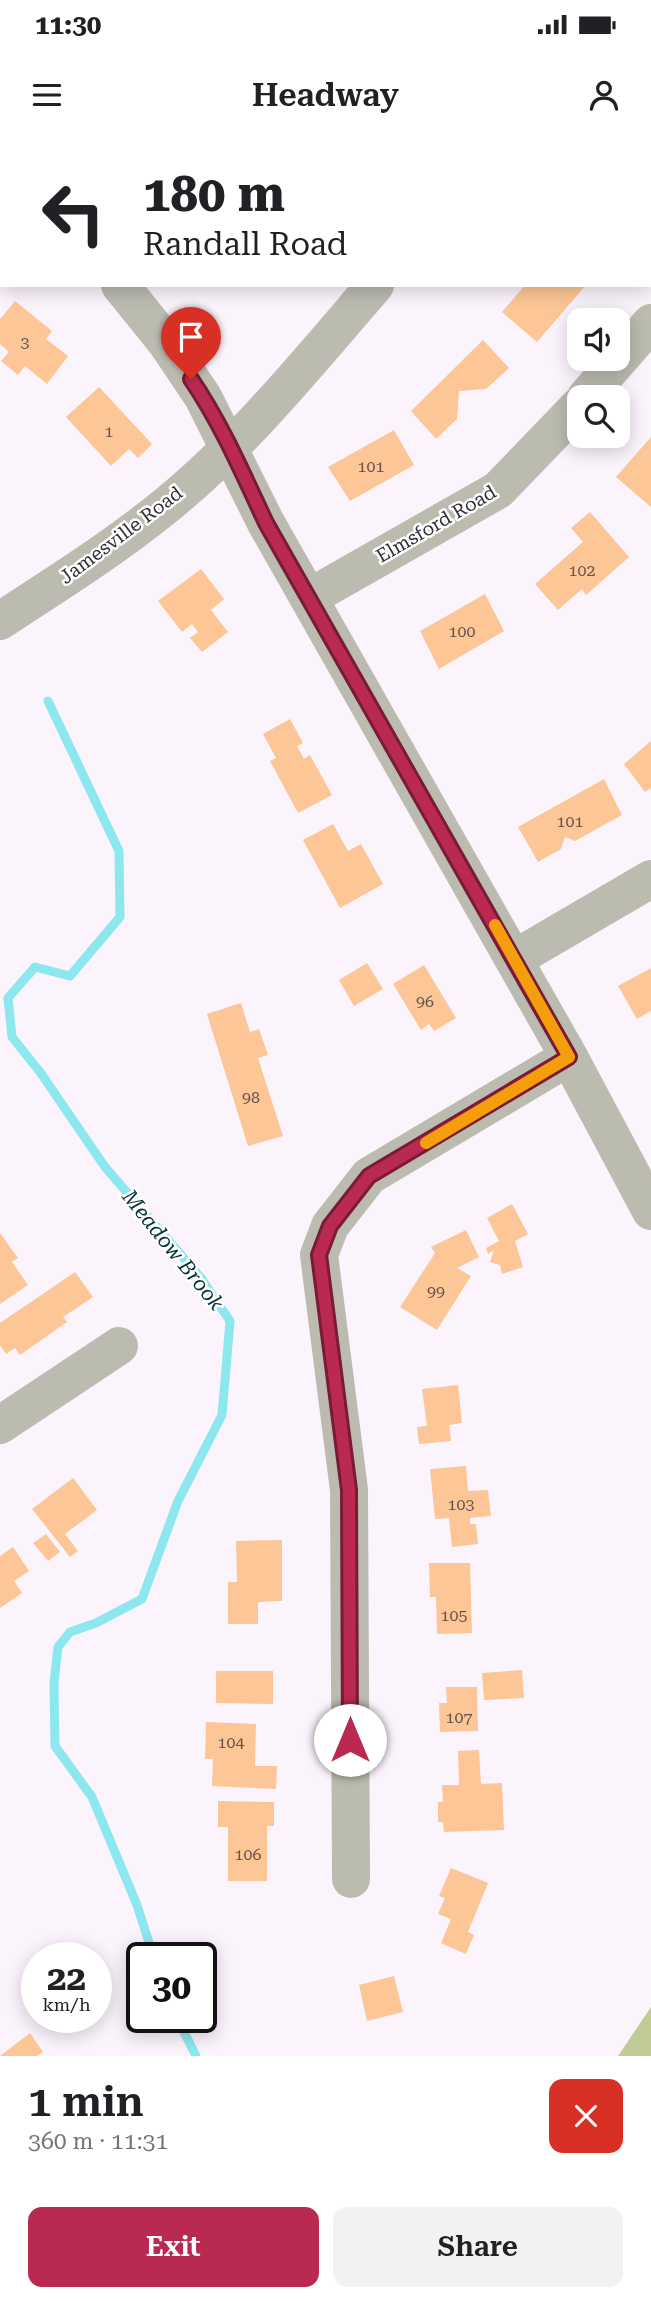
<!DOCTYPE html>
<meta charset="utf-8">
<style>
:root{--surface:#fff;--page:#f2f2f2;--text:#202124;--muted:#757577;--accent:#ba2a50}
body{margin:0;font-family:"Roboto Serif",serif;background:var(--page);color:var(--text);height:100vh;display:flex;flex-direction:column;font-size:26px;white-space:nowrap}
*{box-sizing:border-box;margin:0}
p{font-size:23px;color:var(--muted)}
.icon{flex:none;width:38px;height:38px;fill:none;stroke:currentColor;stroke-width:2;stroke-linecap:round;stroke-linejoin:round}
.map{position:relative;height:1916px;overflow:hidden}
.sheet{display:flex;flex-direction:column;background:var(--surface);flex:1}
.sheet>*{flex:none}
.top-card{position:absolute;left:0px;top:0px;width:651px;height:147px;box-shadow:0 4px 18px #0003;background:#fff;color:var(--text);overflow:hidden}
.buttons{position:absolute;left:567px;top:168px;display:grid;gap:14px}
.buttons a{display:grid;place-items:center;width:63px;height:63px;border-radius:14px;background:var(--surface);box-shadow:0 4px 18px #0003;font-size:35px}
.speed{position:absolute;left:21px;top:1802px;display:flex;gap:14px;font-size:35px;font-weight:700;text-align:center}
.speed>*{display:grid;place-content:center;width:91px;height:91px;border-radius:50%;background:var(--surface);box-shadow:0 4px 18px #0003;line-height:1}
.speed small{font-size:18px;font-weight:400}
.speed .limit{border:4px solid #111;border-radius:10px;background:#fff;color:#111}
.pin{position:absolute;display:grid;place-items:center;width:60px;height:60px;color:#fff;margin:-72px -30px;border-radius:50% 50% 50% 0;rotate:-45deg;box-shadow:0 0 7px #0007}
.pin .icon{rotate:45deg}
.me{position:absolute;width:77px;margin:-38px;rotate:0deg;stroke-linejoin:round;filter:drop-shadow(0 0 5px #0008)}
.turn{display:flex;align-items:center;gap:24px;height:147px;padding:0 28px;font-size:32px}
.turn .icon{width:91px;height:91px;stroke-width:2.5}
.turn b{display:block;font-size:49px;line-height:60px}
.round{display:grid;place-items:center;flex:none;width:74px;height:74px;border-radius:14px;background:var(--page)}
.head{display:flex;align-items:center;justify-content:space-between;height:119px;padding:0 28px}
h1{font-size:42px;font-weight:600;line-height:52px}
.primary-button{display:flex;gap:14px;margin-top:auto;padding:14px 28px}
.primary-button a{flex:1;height:80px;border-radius:14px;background:var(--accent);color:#fff;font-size:28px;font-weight:600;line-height:80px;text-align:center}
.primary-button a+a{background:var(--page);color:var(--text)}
.status{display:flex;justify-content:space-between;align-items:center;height:49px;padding:0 35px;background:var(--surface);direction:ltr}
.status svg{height:19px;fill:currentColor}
header{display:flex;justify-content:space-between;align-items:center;height:91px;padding:0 28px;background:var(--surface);font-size:32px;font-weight:600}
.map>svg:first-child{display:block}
</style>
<div class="status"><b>11:30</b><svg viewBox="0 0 49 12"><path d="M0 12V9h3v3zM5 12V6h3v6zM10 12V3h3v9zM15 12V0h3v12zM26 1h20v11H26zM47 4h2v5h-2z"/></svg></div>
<header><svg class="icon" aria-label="menu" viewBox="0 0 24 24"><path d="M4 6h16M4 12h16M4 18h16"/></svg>Headway<svg class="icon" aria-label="person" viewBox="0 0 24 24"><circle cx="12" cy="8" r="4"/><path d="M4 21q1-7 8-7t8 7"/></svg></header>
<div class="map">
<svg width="651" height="1916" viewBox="0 0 651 1916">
<rect width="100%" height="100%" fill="#fcf4fc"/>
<path fill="#c1cc95" d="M 651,1867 L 651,1916 L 618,1916 Z"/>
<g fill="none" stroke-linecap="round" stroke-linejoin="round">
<path stroke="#8ce7ef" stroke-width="9" d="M 48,561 L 119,711 L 120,777 L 70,836 L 35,827 L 8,858 L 12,897 L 40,932 L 105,1027 L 201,1138 L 230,1181 L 222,1275 L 178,1361 L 142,1459 L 96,1483 L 70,1492 L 58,1507 L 54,1543 L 55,1606 L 92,1657 L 137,1765 L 154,1818
M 177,1878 L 196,1916"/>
</g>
<path fill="#fcc696" d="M 525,145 L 586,145 L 537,202 L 502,172 Z
M 15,161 L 52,191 L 46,199 L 68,216 L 47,244 L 25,226 L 18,235 L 1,221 L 9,212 L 0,204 L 0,179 Z
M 483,200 L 509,228 L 486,249 L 459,251 L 457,279 L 436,299 L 411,271 Z
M 99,247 L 152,304 L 138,318 L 129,309 L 111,326 L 66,277 Z
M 394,290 L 414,325 L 350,361 L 328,327 Z
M 651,297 L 651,367 L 616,337 Z
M 590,372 L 629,417 L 586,455 L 582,449 L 558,470 L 535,444 L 583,402 L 571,388 Z
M 201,429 L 224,459 L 211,470 L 228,492 L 202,512 L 190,498 L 198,492 L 192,484 L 182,492 L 158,461 Z
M 485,454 L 504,491 L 439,529 L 420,491 Z
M 290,579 L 303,603 L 297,606 L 304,619 L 310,615 L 332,655 L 298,673 L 270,621 L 276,618 L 263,594 Z
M 651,601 L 651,648 L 645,652 L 624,624 Z
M 604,639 L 622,675 L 575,701 L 565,697 L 561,709 L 538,722 L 518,687 Z
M 333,684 L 348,711 L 361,704 L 383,744 L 340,768 L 303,700 Z
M 367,823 L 383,849 L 354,866 L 339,840 Z
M 424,825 L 456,878 L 434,891 L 429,884 L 421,890 L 393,844 Z
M 651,828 L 651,871 L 637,879 L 618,846 Z
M 241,863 L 250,892 L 259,889 L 268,915 L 258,918 L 283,996 L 248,1006 L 207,874 Z
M 512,1064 L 528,1094 L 515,1101 L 523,1127 L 502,1134 L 500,1125 L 490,1122 L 494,1110 L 488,1114 L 486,1108 L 499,1101 L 487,1078 Z
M 466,1090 L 479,1117 L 457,1128 L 471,1136 L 437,1190 L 400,1167 L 435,1113 L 431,1107 Z
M 0,1093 L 18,1118 L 12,1122 L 28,1145 L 0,1164 Z
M 75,1132 L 93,1157 L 63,1177 L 67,1182 L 20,1215 L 15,1208 L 6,1214 L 0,1205 L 0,1183 Z
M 458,1245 L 462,1283 L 449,1285 L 451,1301 L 419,1304 L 417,1287 L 427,1286 L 422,1249 Z
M 466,1326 L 468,1351 L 488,1350 L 491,1376 L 470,1378 L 470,1384 L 476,1384 L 478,1404 L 452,1407 L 449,1378 L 435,1379 L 430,1329 Z
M 73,1338 L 97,1370 L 65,1394 L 78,1411 L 70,1417 L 32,1369 Z
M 46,1394 L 60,1412 L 48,1421 L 33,1403 Z
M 282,1400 L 282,1461 L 258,1462 L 258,1484 L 228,1484 L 228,1442 L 237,1442 L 236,1401 Z
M 13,1407 L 29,1431 L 14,1441 L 22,1453 L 0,1468 L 0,1416 Z
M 429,1423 L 470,1423 L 472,1493 L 437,1494 L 436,1457 L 430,1457 Z
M 522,1530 L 524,1558 L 484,1560 L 482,1533 Z
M 216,1531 L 273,1531 L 273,1564 L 216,1563 Z
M 446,1547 L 477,1547 L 478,1591 L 440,1592 L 439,1563 L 447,1563 Z
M 206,1582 L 256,1584 L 255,1626 L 277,1626 L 276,1649 L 212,1646 L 213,1619 L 205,1619 Z
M 479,1610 L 481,1644 L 502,1643 L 504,1690 L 444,1692 L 443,1682 L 438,1682 L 438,1662 L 443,1662 L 442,1645 L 459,1645 L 458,1611 Z
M 218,1661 L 274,1662 L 274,1686 L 267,1686 L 267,1741 L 228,1741 L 228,1687 L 218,1687 Z
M 451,1728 L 488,1743 L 468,1792 L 474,1795 L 466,1814 L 441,1803 L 451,1779 L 438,1774 L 445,1758 L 439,1756 Z
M 394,1836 L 403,1872 L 367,1881 L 359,1845 Z
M 30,1893 L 43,1912 L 37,1916 L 0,1916 Z"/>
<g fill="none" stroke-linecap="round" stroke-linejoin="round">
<path stroke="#bcbbb0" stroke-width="38" d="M 501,2 L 502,0
M 0,39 L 2,41
M 120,145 L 166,202 L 203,257 L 266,383 L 569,917 L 651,1071
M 586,257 L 651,183
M 310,457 L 498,350 L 579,266
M 0,481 C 53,446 108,412 158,372 C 240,307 307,224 375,145
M 514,819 L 651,739
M 0,1285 L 119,1206
M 351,1739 L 349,1350 L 319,1115 L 330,1086 L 369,1036 L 569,917"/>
</g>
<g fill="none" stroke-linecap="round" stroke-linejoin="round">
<g stroke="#791b34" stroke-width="18">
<path id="route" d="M 191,239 C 221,283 243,334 266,383 L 569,917 L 369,1036 L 330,1086 L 319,1115 L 349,1350 L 350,1600"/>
</g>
<use href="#route" stroke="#ba2a50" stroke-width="12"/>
<path stroke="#f59e0b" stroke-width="12" d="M 426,1003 L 569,917 L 495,785"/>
</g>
<g text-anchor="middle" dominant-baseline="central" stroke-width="5" stroke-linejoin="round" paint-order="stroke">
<g font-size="16" fill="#66524c">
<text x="25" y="202">3</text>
<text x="109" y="291">1</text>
<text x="371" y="326">101</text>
<text x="582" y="430">102</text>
<text x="462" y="491">100</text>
<text x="570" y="681">101</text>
<text x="425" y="861">96</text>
<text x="251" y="957">98</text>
<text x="436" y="1151">99</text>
<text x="461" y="1364">103</text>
<text x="454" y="1475">105</text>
<text x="459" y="1577">107</text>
<text x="231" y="1602">104</text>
<text x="248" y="1714">106</text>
</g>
<g font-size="19" fill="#342c34" stroke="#fff">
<text transform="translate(436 384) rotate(-30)">Elmsford Road</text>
<text transform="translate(121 395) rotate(-37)">Jamesville Road</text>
</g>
<g font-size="21" font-style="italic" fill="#043336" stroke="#fff">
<text transform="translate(173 1110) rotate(51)">Meadow Brook</text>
</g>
</g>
</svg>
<div class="buttons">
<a><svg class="icon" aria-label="sound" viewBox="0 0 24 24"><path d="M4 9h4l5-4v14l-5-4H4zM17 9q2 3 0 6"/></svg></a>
<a><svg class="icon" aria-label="search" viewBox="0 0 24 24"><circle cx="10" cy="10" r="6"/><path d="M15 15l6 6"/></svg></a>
</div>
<div class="speed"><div>22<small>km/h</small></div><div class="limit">30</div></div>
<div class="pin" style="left:191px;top:239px;background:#d93025"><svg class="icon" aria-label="arrive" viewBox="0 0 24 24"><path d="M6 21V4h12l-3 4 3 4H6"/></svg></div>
<svg class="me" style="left:350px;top:1600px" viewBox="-20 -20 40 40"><circle r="19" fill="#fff"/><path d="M0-13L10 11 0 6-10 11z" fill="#ba2a50"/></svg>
<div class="top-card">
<div class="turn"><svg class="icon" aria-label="left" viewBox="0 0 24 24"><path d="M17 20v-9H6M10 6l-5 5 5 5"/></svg><div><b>180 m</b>Randall Road</div></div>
</div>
</div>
<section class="sheet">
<div class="head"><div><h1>1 min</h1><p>360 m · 11:31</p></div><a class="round" style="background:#d93025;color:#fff"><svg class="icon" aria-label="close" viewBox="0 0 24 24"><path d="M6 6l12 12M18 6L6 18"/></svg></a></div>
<div class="primary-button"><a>Exit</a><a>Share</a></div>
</section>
